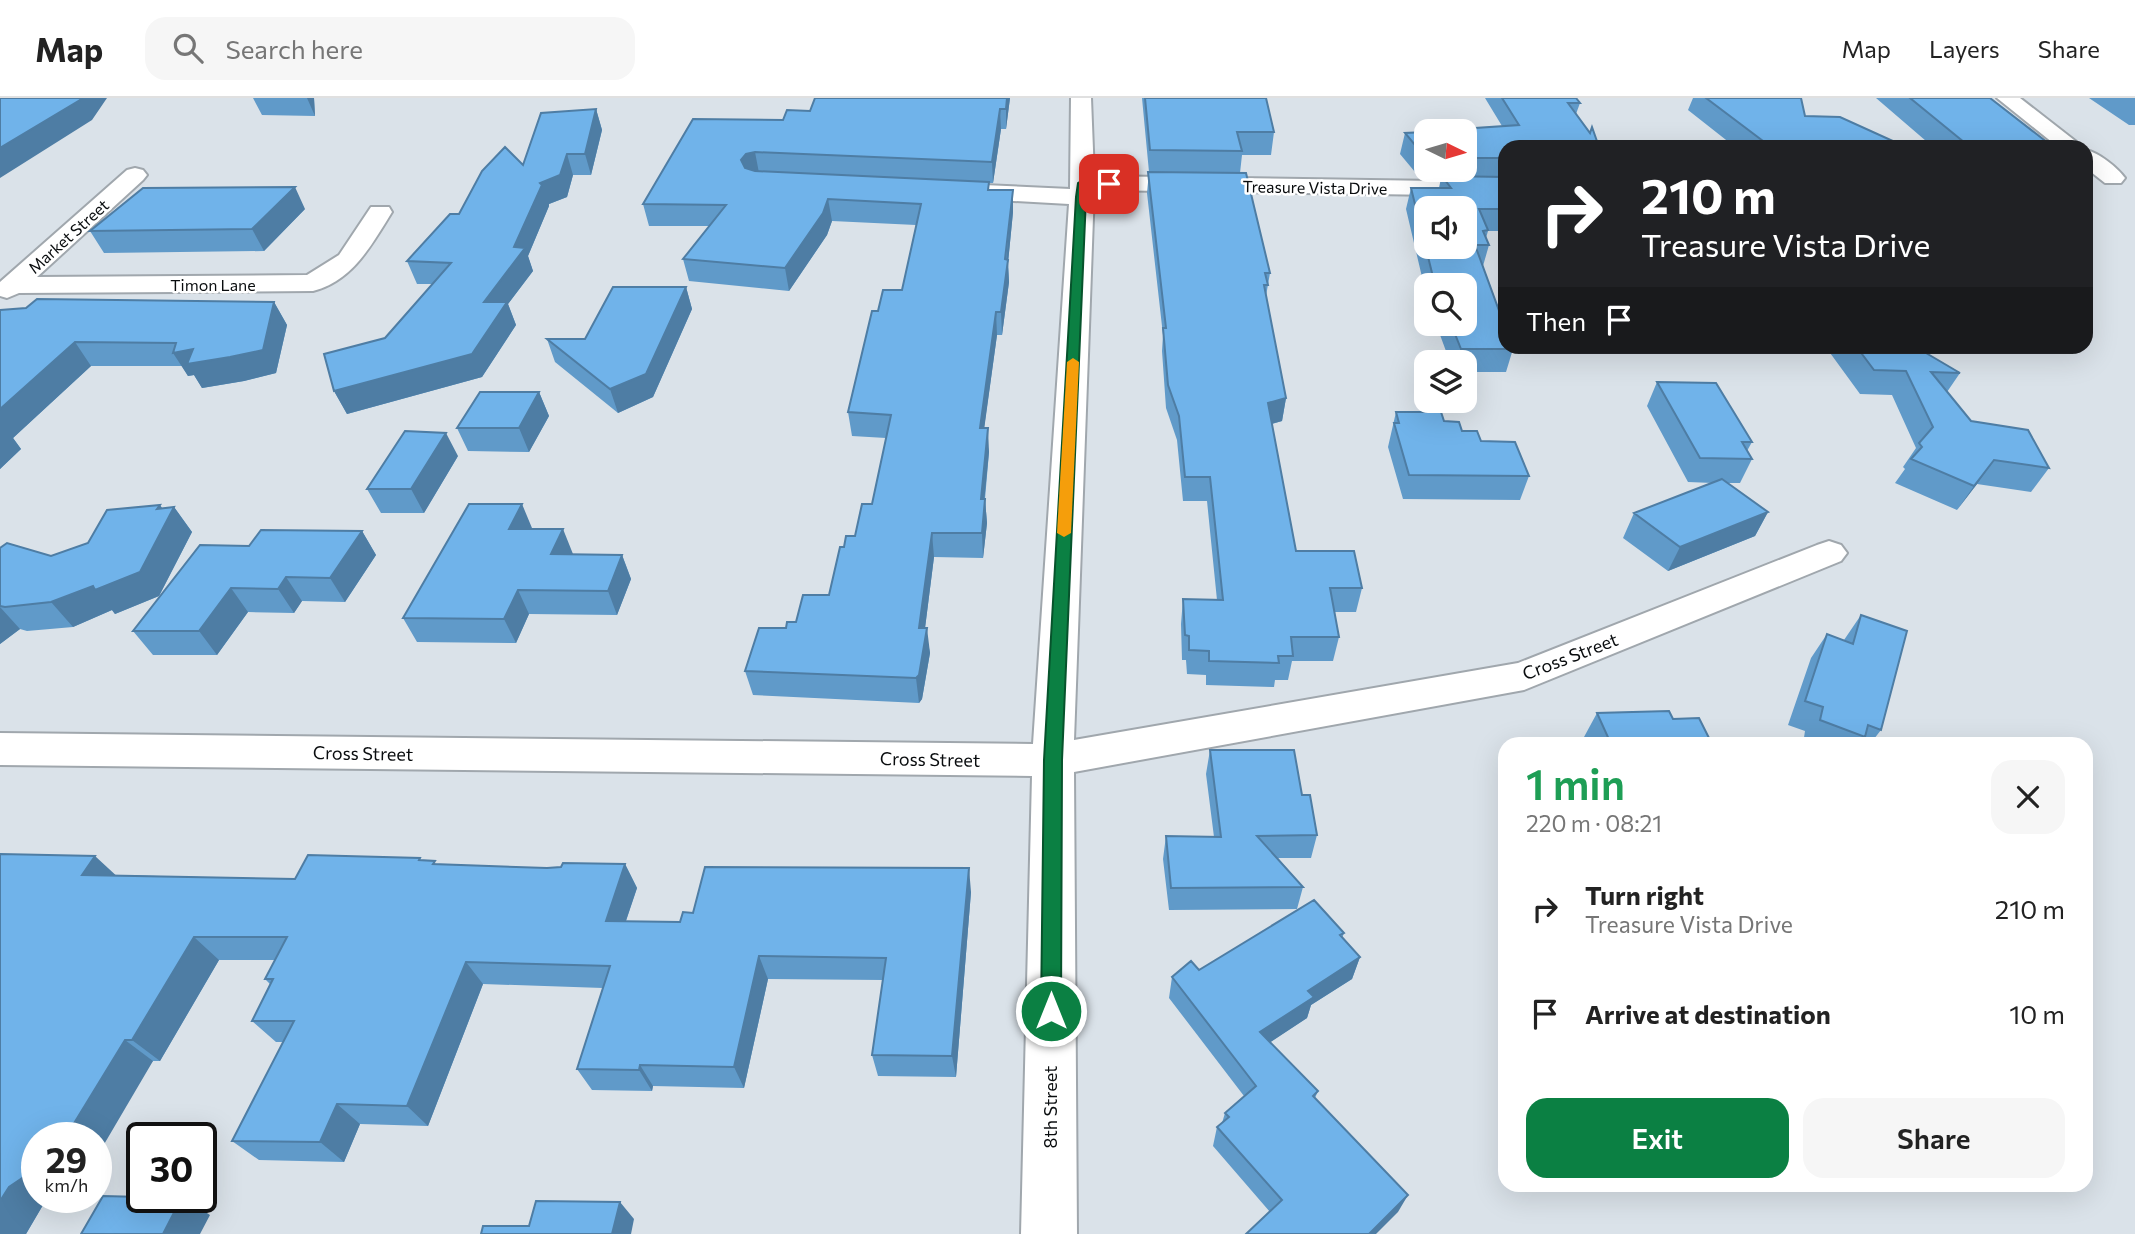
<!DOCTYPE html>
<meta charset="utf-8">
<style>
:root{--surface:#fff;--page:#f6f6f6;--text:#222;--muted:#767676;--line:#e0e0e0;--accent:#0b8043}
body{margin:0;font-family:Commissioner,sans-serif;background:var(--page);color:var(--text);height:100vh;display:flex;flex-direction:column;font-size:26px;white-space:nowrap}
*{box-sizing:border-box;margin:0}
p{font-size:23px;color:var(--muted)}
.icon{flex:none;width:38px;height:38px;fill:none;stroke:currentColor;stroke-width:2;stroke-linecap:round;stroke-linejoin:round}
.map{position:relative;flex:1;overflow:hidden}
.sheet{position:absolute;left:1498px;top:639px;width:595px;height:455px;display:flex;flex-direction:column;background:var(--surface);border-radius:21px;box-shadow:0 7px 28px #0002}
.sheet>*{flex:none}
.top-card{position:absolute;left:1498px;top:42px;width:595px;height:214px;border-radius:21px;box-shadow:0 7px 28px #0002;background:#202124;color:#fff;overflow:hidden}
.needle{width:46px;rotate:95deg}
.fabs{position:absolute;left:1414px;top:21px;display:grid;gap:14px}
.fabs a{display:grid;place-items:center;width:63px;height:63px;border-radius:14px;background:var(--surface);box-shadow:0 7px 28px #0002;font-size:35px}
.speed{position:absolute;left:21px;top:1024px;display:flex;gap:14px;font-size:35px;font-weight:700;text-align:center}
.speed>*{display:grid;place-content:center;width:91px;height:91px;border-radius:50%;background:var(--surface);box-shadow:0 7px 28px #0002;line-height:1}
.speed small{font-size:18px;font-weight:400}
.speed .limit{border:4px solid #111;border-radius:10px;background:#fff;color:#111}
.pin{position:absolute;display:grid;place-items:center;width:60px;height:60px;color:#fff;margin:-30px;border-radius:14px;box-shadow:0 4px 10px #0006}
.me{position:absolute;width:77px;margin:-38px;rotate:0deg;stroke-linejoin:round;filter:drop-shadow(0 0 5px #0008)}
.turn{display:flex;align-items:center;gap:24px;height:147px;padding:0 28px;font-size:32px}
.turn .icon{width:91px;height:91px;stroke-width:2.5}
.turn b{display:block;font-size:49px;line-height:60px}
.then{display:flex;align-items:center;height:66px;padding:0 28px;background:#0003;gap:14px;font-size:26px}
.round{display:grid;place-items:center;flex:none;width:74px;height:74px;border-radius:21px;background:var(--page)}
.headline{display:flex;align-items:center;justify-content:space-between;height:119px;padding:0 28px}
h1{font-size:42px;font-weight:600;line-height:52px;color:#1e9e55}
.action{display:flex;gap:14px;margin-top:auto;padding:14px 28px}
.action a{flex:1;height:80px;border-radius:21px;background:var(--accent);color:#fff;font-size:28px;font-weight:600;line-height:80px;text-align:center}
.action a+a{background:var(--page);color:var(--text)}
ul{padding:0;list-style:none}
li{display:flex;align-items:center;gap:21px;height:105px;padding:0 28px}
li div{flex:1}
li b{display:block;font-size:26px}
li em{font-style:normal}
header{display:flex;align-items:center;gap:42px;box-sizing:border-box;height:98px;padding:0 35px;background:var(--surface);border-bottom:2px solid var(--line)}
header strong{font-size:33px}
nav{display:flex;gap:38px;margin-inline-start:auto;font-size:24px}
.search{width:490px;height:63px;background:var(--page);display:flex;align-items:center;gap:18px;box-sizing:border-box;padding:0 24px;border-radius:21px;color:var(--muted);font-size:26px}
.map>svg:first-child{display:block}
</style>
<header>
<strong>Map</strong>
<div class="search"><svg class="icon" aria-label="search" viewBox="0 0 24 24"><circle cx="10" cy="10" r="6"/><path d="M15 15l6 6"/></svg>Search here</div>
<nav><a>Map</a><a>Layers</a><a>Share</a></nav>
</header>
<div class="map">
<svg width="2135" height="1136" viewBox="0 0 2135 1136">
<rect width="100%" height="100%" fill="#dae2e9"/>
<g fill="none" stroke-linecap="round" stroke-linejoin="round">
<g stroke="#a0a7ad" stroke-width="4">
<path id="street" d="M 1071,0 L 1091,0 L 1094,78 L 1505,84 L 1505,98 L 1094,92 L 1074,642 L 1518,565 L 1817,447 L 1829,443 L 1841,447 L 1847,455 L 1841,463 L 1524,592 L 1074,674 L 1077,1136 L 1021,1136 L 1032,678 L 0,667 L 0,635 L 1033,646 L 1069,106 L 961,100 L 953,98 L 949,93 L 953,88 L 961,86 L 1070,91 Z
M 1997,0 L 2020,0 L 2083,49 L 2058,49 Z
M 2086,52 C 2099,55 2117,69 2125,80 L 2121,85 L 2105,85 L 2086,70 Z
M 135,70 L 143,72 L 147,77 L 143,82 L 37,179 L 307,177 L 339,157 L 371,109 L 389,109 L 392,114 C 372,146 353,183 313,193 L 19,195 L 7,200 L 0,198 L 0,184 L 127,72 Z"/>
</g>
<use href="#street" fill="#fff" fill-rule="evenodd"/>
</g>
<path fill="#609ac9" d="M 253,0 L 314,0 L 315,18 L 262,17 Z
M 815,0 L 1010,0 L 1006,31 L 1001,31 L 993,85 L 989,85 L 989,92 L 1013,92 L 1013,114 L 1008,165 L 1009,184 L 1002,237 L 997,237 L 984,330 L 989,354 L 985,401 L 987,425 L 983,460 L 934,459 L 925,530 L 930,555 L 922,601 L 919,605 L 753,597 L 745,573 L 786,530 L 796,524 L 829,497 L 844,449 L 855,438 L 872,406 L 886,340 L 852,338 L 848,314 L 878,213 L 902,192 L 916,127 L 832,123 L 827,137 L 789,193 L 689,183 L 683,161 L 709,128 L 649,128 L 643,106 L 783,22 L 810,13 Z
M 1142,0 L 1266,0 L 1274,34 L 1271,57 L 1242,57 L 1240,75 L 1270,175 L 1266,198 L 1286,300 L 1282,323 L 1272,326 L 1296,453 L 1362,490 L 1356,514 L 1334,514 L 1339,539 L 1333,563 L 1292,563 L 1288,582 L 1275,582 L 1274,589 L 1206,587 L 1206,577 L 1187,576 L 1186,562 L 1182,562 L 1181,526 L 1183,501 L 1217,502 L 1207,403 L 1183,403 L 1177,342 L 1166,310 L 1162,253 L 1163,237 L 1147,95 L 1149,74 Z
M 1485,0 L 1576,0 L 1580,5 L 1576,16 L 1590,35 L 1592,29 L 1599,49 L 1505,49 L 1505,133 L 1488,133 L 1486,140 L 1489,147 L 1483,168 L 1513,251 L 1506,274 L 1465,274 L 1465,264 L 1450,264 L 1436,226 L 1465,226 L 1465,187 L 1426,187 L 1426,196 L 1406,111 L 1411,90 L 1439,90 L 1441,80 L 1420,80 L 1400,56 L 1405,35 L 1426,34 L 1426,72 L 1465,72 L 1465,33 L 1502,28 Z
M 1693,0 L 1801,0 L 1805,18 L 1906,49 L 1735,49 L 1688,12 Z
M 1876,0 L 1990,0 L 2048,45 L 2046,49 L 1933,49 Z
M 2089,0 L 2135,0 L 2135,27 L 2129,27 Z
M 596,11 L 602,32 L 591,77 L 573,77 L 567,99 L 549,106 L 549,108 L 528,158 L 533,173 L 508,206 L 516,227 L 482,279 L 347,316 L 334,293 L 385,240 L 432,186 L 417,186 L 407,163 L 459,116 Z
M 305,111 L 264,153 L 104,155 L 90,133 Z
M 686,189 L 692,211 L 653,299 L 618,315 L 555,264 L 547,241 L 585,241 Z
M 274,204 L 287,227 L 276,275 L 244,283 L 202,290 L 194,277 L 188,278 L 182,268 L 91,268 L 13,340 L 21,351 L 0,371 L 0,212 Z
M 1825,248 L 1914,248 L 1960,275 L 1947,294 L 1971,323 L 2049,370 L 2031,394 L 1977,386 L 1957,412 L 1895,385 L 1905,371 L 1903,369 L 1916,350 L 1892,297 L 1860,296 Z
M 1657,284 L 1752,344 L 1747,353 L 1752,361 L 1740,385 L 1728,385 L 1768,414 L 1755,438 L 1668,473 L 1623,440 L 1634,415 L 1713,385 L 1688,384 L 1647,308 Z
M 539,294 L 549,318 L 529,354 L 468,353 L 457,330 Z
M 1396,314 L 1444,323 L 1462,333 L 1529,378 L 1520,402 L 1403,401 L 1388,349 Z
M 458,358 L 424,415 L 381,415 L 367,391 Z
M 174,409 L 192,434 L 159,498 L 115,516 L 112,512 L 73,529 L 27,533 L 20,531 L 0,546 L 0,450 L 51,458 L 88,445 L 162,411 Z
M 532,430 L 532,431 L 572,456 L 622,457 L 631,481 L 617,517 L 529,516 L 516,545 L 417,544 L 403,520 Z
M 362,433 L 376,457 L 345,504 L 302,503 L 294,515 L 248,514 L 217,557 L 153,557 L 133,533 L 249,448 Z
M 1861,517 L 1881,632 L 1870,646 L 1803,646 L 1805,633 L 1788,627 L 1811,560 L 1827,536 L 1844,542 Z
M 1597,615 L 1673,621 L 1712,646 L 1587,646 L 1584,639 Z
M 1210,652 L 1302,697 L 1317,737 L 1311,760 L 1278,760 L 1303,789 L 1297,811 L 1169,812 L 1163,761 L 1166,738 L 1214,739 L 1206,676 Z
M 422,762 L 437,766 L 547,770 L 625,766 L 637,790 L 626,823 L 680,824 L 693,815 L 971,794 L 956,979 L 878,978 L 872,957 L 883,882 L 768,881 L 744,990 L 653,988 L 652,993 L 592,992 L 577,971 L 603,890 L 483,886 L 428,1028 L 360,1026 L 344,1064 L 259,1062 L 232,1043 L 283,944 L 276,944 L 252,923 L 270,886 L 265,881 L 275,862 L 219,862 L 160,963 L 153,963 L 37,1099 L 55,1099 L 43,1107 L 26,1136 L 0,1136 L 116,777 L 295,781 Z
M 1344,835 L 1342,840 L 1360,859 L 1352,881 L 1311,907 L 1307,920 L 1270,944 L 1318,993 L 1315,1000 L 1398,1114 L 1270,1114 L 1213,1048 L 1217,1029 L 1222,1025 L 1225,1015 L 1244,998 L 1169,900 L 1172,879 Z"/>
<path fill="#4e7da4" d="M 81,0 L 107,0 L 92,22 L 0,80 L 0,50 Z
M 307,0 L 314,0 L 315,18 Z
M 1007,0 L 1010,0 L 1006,31 L 1006,11 Z
M 596,11 L 602,32 L 591,77 L 585,56 Z
M 1000,11 L 1001,31 L 993,85 L 992,64 Z
M 755,54 L 759,75 L 745,83 L 741,62 L 746,56 Z
M 567,56 L 573,77 L 567,99 L 549,106 L 549,108 L 528,158 L 533,173 L 508,206 L 516,227 L 482,279 L 347,316 L 334,293 L 484,204 L 514,149 L 540,85 Z
M 295,89 L 305,111 L 264,153 L 252,131 Z
M 1013,92 L 1013,114 L 1008,165 L 1009,184 L 1002,237 L 1001,214 Z
M 828,101 L 832,123 L 827,137 L 789,193 L 785,170 Z
M 686,189 L 692,211 L 653,299 L 618,315 L 610,291 Z
M 274,204 L 287,227 L 276,275 L 244,283 L 202,290 L 194,277 L 188,278 L 173,255 L 193,251 Z
M 996,214 L 997,237 L 981,354 L 980,330 Z
M 75,244 L 91,268 L 13,340 L 21,351 L 0,371 L 0,311 Z
M 539,294 L 549,318 L 529,354 L 519,330 Z
M 1286,300 L 1282,323 L 1264,328 L 1268,305 Z
M 988,330 L 989,354 L 982,425 L 981,401 Z
M 446,335 L 458,358 L 424,415 L 411,391 Z
M 1994,362 L 1977,386 L 1957,412 L 1974,388 Z
M 985,401 L 987,425 L 983,460 L 982,435 Z
M 522,406 L 532,430 L 520,455 L 509,431 Z
M 160,407 L 169,420 L 174,409 L 192,434 L 159,498 L 115,516 L 112,512 L 73,529 L 51,504 L 93,488 L 157,411 Z
M 1768,414 L 1755,438 L 1668,473 L 1680,449 Z
M 563,431 L 573,456 L 551,456 Z
M 362,433 L 376,457 L 345,504 L 330,480 Z
M 932,435 L 934,459 L 922,554 L 919,530 Z
M 622,457 L 631,481 L 617,517 L 608,493 Z
M 286,479 L 302,503 L 294,515 L 278,491 Z
M 231,490 L 248,514 L 217,557 L 199,533 Z
M 518,492 L 529,516 L 516,545 L 504,521 Z
M 0,509 L 20,531 L 0,546 Z
M 927,530 L 930,555 L 922,601 L 919,605 L 916,580 Z
M 95,758 L 121,782 L 82,777 Z
M 625,766 L 637,790 L 618,846 L 606,823 Z
M 969,770 L 971,794 L 956,979 L 952,958 Z
M 194,839 L 219,862 L 160,963 L 132,942 Z
M 759,858 L 768,881 L 744,990 L 734,969 Z
M 1360,859 L 1352,881 L 1311,907 L 1307,920 L 1254,955 L 1260,934 L 1308,893 Z
M 466,864 L 483,886 L 428,1028 L 407,1008 Z
M 125,942 L 153,963 L 96,1060 L 96,1040 L 65,1040 Z
M 640,967 L 653,988 L 652,993 L 639,972 Z
M 337,1006 L 360,1026 L 344,1064 L 320,1044 Z
M 37,1070 L 37,1099 L 55,1099 L 43,1107 L 26,1136 L 0,1136 L 0,1103 L 9,1089 Z
M 1408,1097 L 1398,1114 L 1376,1136 L 1369,1136 Z
M 182,1099 L 210,1117 L 200,1136 L 163,1136 Z
M 620,1104 L 634,1121 L 631,1136 L 612,1136 Z"/>
<path fill="#70b3ea" stroke="#4e7da4" stroke-width="2" fill-rule="evenodd" d="M 0,0 L 81,0 L 80,2 L 0,50 Z
M 815,0 L 1007,0 L 1006,11 L 1000,11 L 992,64 L 755,54 L 746,56 L 741,62 L 745,70 L 755,73 L 989,84 L 988,92 L 1013,92 L 1005,161 L 1008,162 L 1001,214 L 996,214 L 980,330 L 988,330 L 981,401 L 985,401 L 982,435 L 932,435 L 919,530 L 927,530 L 919,577 L 916,580 L 745,573 L 759,530 L 786,530 L 787,524 L 796,524 L 803,497 L 829,497 L 840,449 L 844,449 L 846,438 L 855,438 L 862,406 L 872,406 L 891,317 L 848,314 L 872,213 L 878,213 L 883,192 L 902,192 L 921,106 L 828,101 L 823,115 L 785,170 L 683,161 L 726,107 L 643,106 L 693,21 L 783,22 L 787,12 L 810,13 Z
M 1145,0 L 1266,0 L 1274,34 L 1237,34 L 1242,53 L 1150,52 Z
M 1502,0 L 1576,0 L 1580,5 L 1568,5 L 1590,35 L 1592,29 L 1599,49 L 1505,49 L 1505,60 L 1465,60 L 1465,33 L 1430,33 L 1519,27 Z
M 1706,0 L 1801,0 L 1805,18 L 1840,19 L 1906,49 L 1771,49 Z
M 1910,0 L 1990,0 L 2048,45 L 2040,45 L 2045,49 L 1970,49 Z
M 596,11 L 585,56 L 567,56 L 560,77 L 540,85 L 542,87 L 514,149 L 525,150 L 484,204 L 507,204 L 472,256 L 334,293 L 324,256 L 385,240 L 451,165 L 407,163 L 450,116 L 459,116 L 482,73 L 505,49 L 523,67 L 541,15 Z
M 1426,34 L 1426,59 L 1425,59 L 1405,35 Z
M 1148,74 L 1246,75 L 1270,175 L 1265,175 L 1268,187 L 1264,187 L 1286,300 L 1268,305 L 1296,453 L 1354,453 L 1362,490 L 1330,490 L 1339,539 L 1291,539 L 1293,558 L 1278,558 L 1279,565 L 1209,563 L 1209,553 L 1189,552 L 1189,538 L 1185,537 L 1183,501 L 1223,502 L 1210,379 L 1185,379 L 1179,318 L 1168,287 L 1163,230 L 1166,230 Z
M 1442,78 L 1505,79 L 1505,111 L 1479,111 L 1488,132 L 1483,133 L 1489,147 L 1475,147 L 1505,229 L 1505,248 L 1512,248 L 1513,251 L 1461,251 L 1451,226 L 1465,226 L 1465,187 L 1435,187 L 1411,90 L 1451,90 ZM 1426,110 L 1465,110 L 1465,149 L 1426,149 Z
M 295,89 L 252,131 L 90,133 L 143,90 Z
M 613,189 L 686,189 L 646,276 L 610,291 L 547,241 L 585,241 Z
M 37,201 L 274,204 L 263,252 L 230,259 L 187,266 L 193,251 L 173,255 L 176,245 L 75,244 L 0,311 L 0,212 L 26,210 Z
M 1856,248 L 1914,248 L 1960,275 L 1931,274 L 1971,323 L 2028,332 L 2049,370 L 1994,362 L 1974,388 L 1911,361 L 1922,349 L 1919,345 L 1933,329 L 1906,273 L 1874,272 Z
M 1657,284 L 1716,285 L 1752,344 L 1742,344 L 1752,361 L 1700,360 Z
M 480,294 L 539,294 L 519,330 L 457,330 Z
M 1396,314 L 1441,314 L 1444,323 L 1459,324 L 1462,333 L 1477,333 L 1481,343 L 1515,344 L 1529,378 L 1409,377 L 1394,325 L 1399,325 Z
M 405,333 L 446,335 L 411,391 L 367,391 Z
M 1722,381 L 1768,414 L 1680,449 L 1634,415 Z
M 469,406 L 522,406 L 509,431 L 563,431 L 551,456 L 622,457 L 608,493 L 518,492 L 504,521 L 403,520 Z
M 160,407 L 157,411 L 174,409 L 140,474 L 95,492 L 93,488 L 51,504 L 5,509 L 0,508 L 0,450 L 7,445 L 51,458 L 88,445 L 107,412 Z
M 261,432 L 362,433 L 330,480 L 286,479 L 278,491 L 231,490 L 199,533 L 133,533 L 200,447 L 249,448 Z
M 1861,517 L 1907,533 L 1881,632 L 1868,627 L 1865,639 L 1820,622 L 1823,609 L 1805,603 L 1827,536 L 1853,546 Z
M 1669,613 L 1673,621 L 1699,620 L 1712,646 L 1611,646 L 1597,615 Z
M 1210,652 L 1294,652 L 1302,697 L 1310,697 L 1317,737 L 1257,738 L 1303,789 L 1171,790 L 1166,738 L 1221,739 Z
M 0,756 L 95,758 L 82,777 L 295,781 L 308,757 L 420,760 L 419,762 L 435,763 L 433,766 L 547,770 L 561,769 L 563,765 L 625,766 L 606,823 L 680,824 L 683,814 L 693,815 L 705,769 L 969,770 L 952,958 L 872,957 L 886,860 L 759,858 L 734,969 L 640,967 L 639,972 L 577,971 L 610,868 L 466,864 L 407,1008 L 337,1006 L 320,1044 L 232,1043 L 294,923 L 252,923 L 273,881 L 265,881 L 287,839 L 194,839 L 132,942 L 125,942 L 65,1040 L 37,1040 L 37,1070 L 9,1089 L 0,1103 Z
M 1314,802 L 1344,835 L 1340,837 L 1360,859 L 1308,893 L 1314,899 L 1260,934 L 1318,993 L 1313,998 L 1408,1097 L 1369,1136 L 1246,1136 L 1282,1102 L 1217,1029 L 1229,1019 L 1225,1015 L 1256,988 L 1172,879 L 1191,863 L 1199,872 Z
M 103,1098 L 142,1099 L 182,1099 L 163,1136 L 81,1136 Z
M 536,1103 L 620,1104 L 612,1136 L 481,1136 L 483,1128 L 529,1128 Z"/>
<path fill="#0b8043" stroke="#07532c" stroke-width="2" d="M 1083,82 L 1114,86 L 1087,88 L 1086,99 L 1062,662 L 1061,913 L 1058,920 L 1051,922 L 1044,920 L 1041,913 L 1044,662 L 1076,99 L 1078,85 Z"/>
<path fill="#f59e0b" d="M 1073,260 L 1079,264 L 1071,435 L 1064,439 L 1057,435 L 1067,264 Z"/>
<g text-anchor="middle" dominant-baseline="central" stroke-width="5" stroke-linejoin="round" paint-order="stroke">
<g font-size="16" fill="#090c0e" stroke="#fff">
<text transform="translate(1315 89) rotate(1)">Treasure Vista Drive</text>
<text transform="translate(68 138) rotate(-42)">Market Street</text>
<text x="213" y="186">Timon Lane</text>
</g>
<g font-size="18" fill="#090c0e" stroke="#fff">
<text transform="translate(1570 558) rotate(-21)">Cross Street</text>
<text transform="translate(363 655) rotate(1)">Cross Street</text>
<text transform="translate(930 661) rotate(1)">Cross Street</text>
<text transform="translate(1050 1009) rotate(-90)">8th Street</text>
</g>
</g>
</svg>
<div class="fabs">
<a><svg class="needle" viewBox="-14 -14 28 28"><path d="M0-13l5 13h-10z" fill="#e53935"/><path d="M0 13l5-13h-10z" fill="#767676"/></svg></a>
<a><svg class="icon" aria-label="sound" viewBox="0 0 24 24"><path d="M4 9h4l5-4v14l-5-4H4zM17 9q2 3 0 6"/></svg></a>
<a><svg class="icon" aria-label="search" viewBox="0 0 24 24"><circle cx="10" cy="10" r="6"/><path d="M15 15l6 6"/></svg></a>
<a><svg class="icon" aria-label="layers" viewBox="0 0 24 24"><path d="M12 4l9 5-9 5-9-5zM3 14l9 5 9-5"/></svg></a>
</div>
<div class="speed"><div>29<small>km/h</small></div><div class="limit">30</div></div>
<div class="pin" style="left:1109px;top:86px;background:#d93025"><svg class="icon" aria-label="arrive" viewBox="0 0 24 24"><path d="M6 21V4h12l-3 4 3 4H6"/></svg></div>
<svg class="me" style="left:1051px;top:913px" viewBox="-20 -20 40 40"><circle r="17" fill="#0b8043" stroke="#fff" stroke-width="3"/><path d="M0-11L8 9 0 5-8 9z" fill="#fff"/></svg>
<div class="top-card">
<div class="turn"><svg class="icon" aria-label="right" viewBox="0 0 24 24"><path d="M7 20v-9h11M14 6l5 5-5 5"/></svg><div><b>210 m</b>Treasure Vista Drive</div></div>
<div class="then">Then<svg class="icon" aria-label="arrive" viewBox="0 0 24 24"><path d="M6 21V4h12l-3 4 3 4H6"/></svg></div>
</div>
<section class="sheet">
<div class="headline"><div><h1>1 min</h1><p>220 m · 08:21</p></div><a class="round"><svg class="icon" aria-label="close" viewBox="0 0 24 24"><path d="M6 6l12 12M18 6L6 18"/></svg></a></div>
<ul>
<li><svg class="icon" aria-label="right" viewBox="0 0 24 24"><path d="M7 20v-9h11M14 6l5 5-5 5"/></svg><div><b>Turn right</b><p>Treasure Vista Drive</p></div><em>210 m</em></li>
<li><svg class="icon" aria-label="arrive" viewBox="0 0 24 24"><path d="M6 21V4h12l-3 4 3 4H6"/></svg><div><b>Arrive at destination</b></div><em>10 m</em></li>
</ul>
<div class="action"><a>Exit</a><a>Share</a></div>
</section>
</div>
